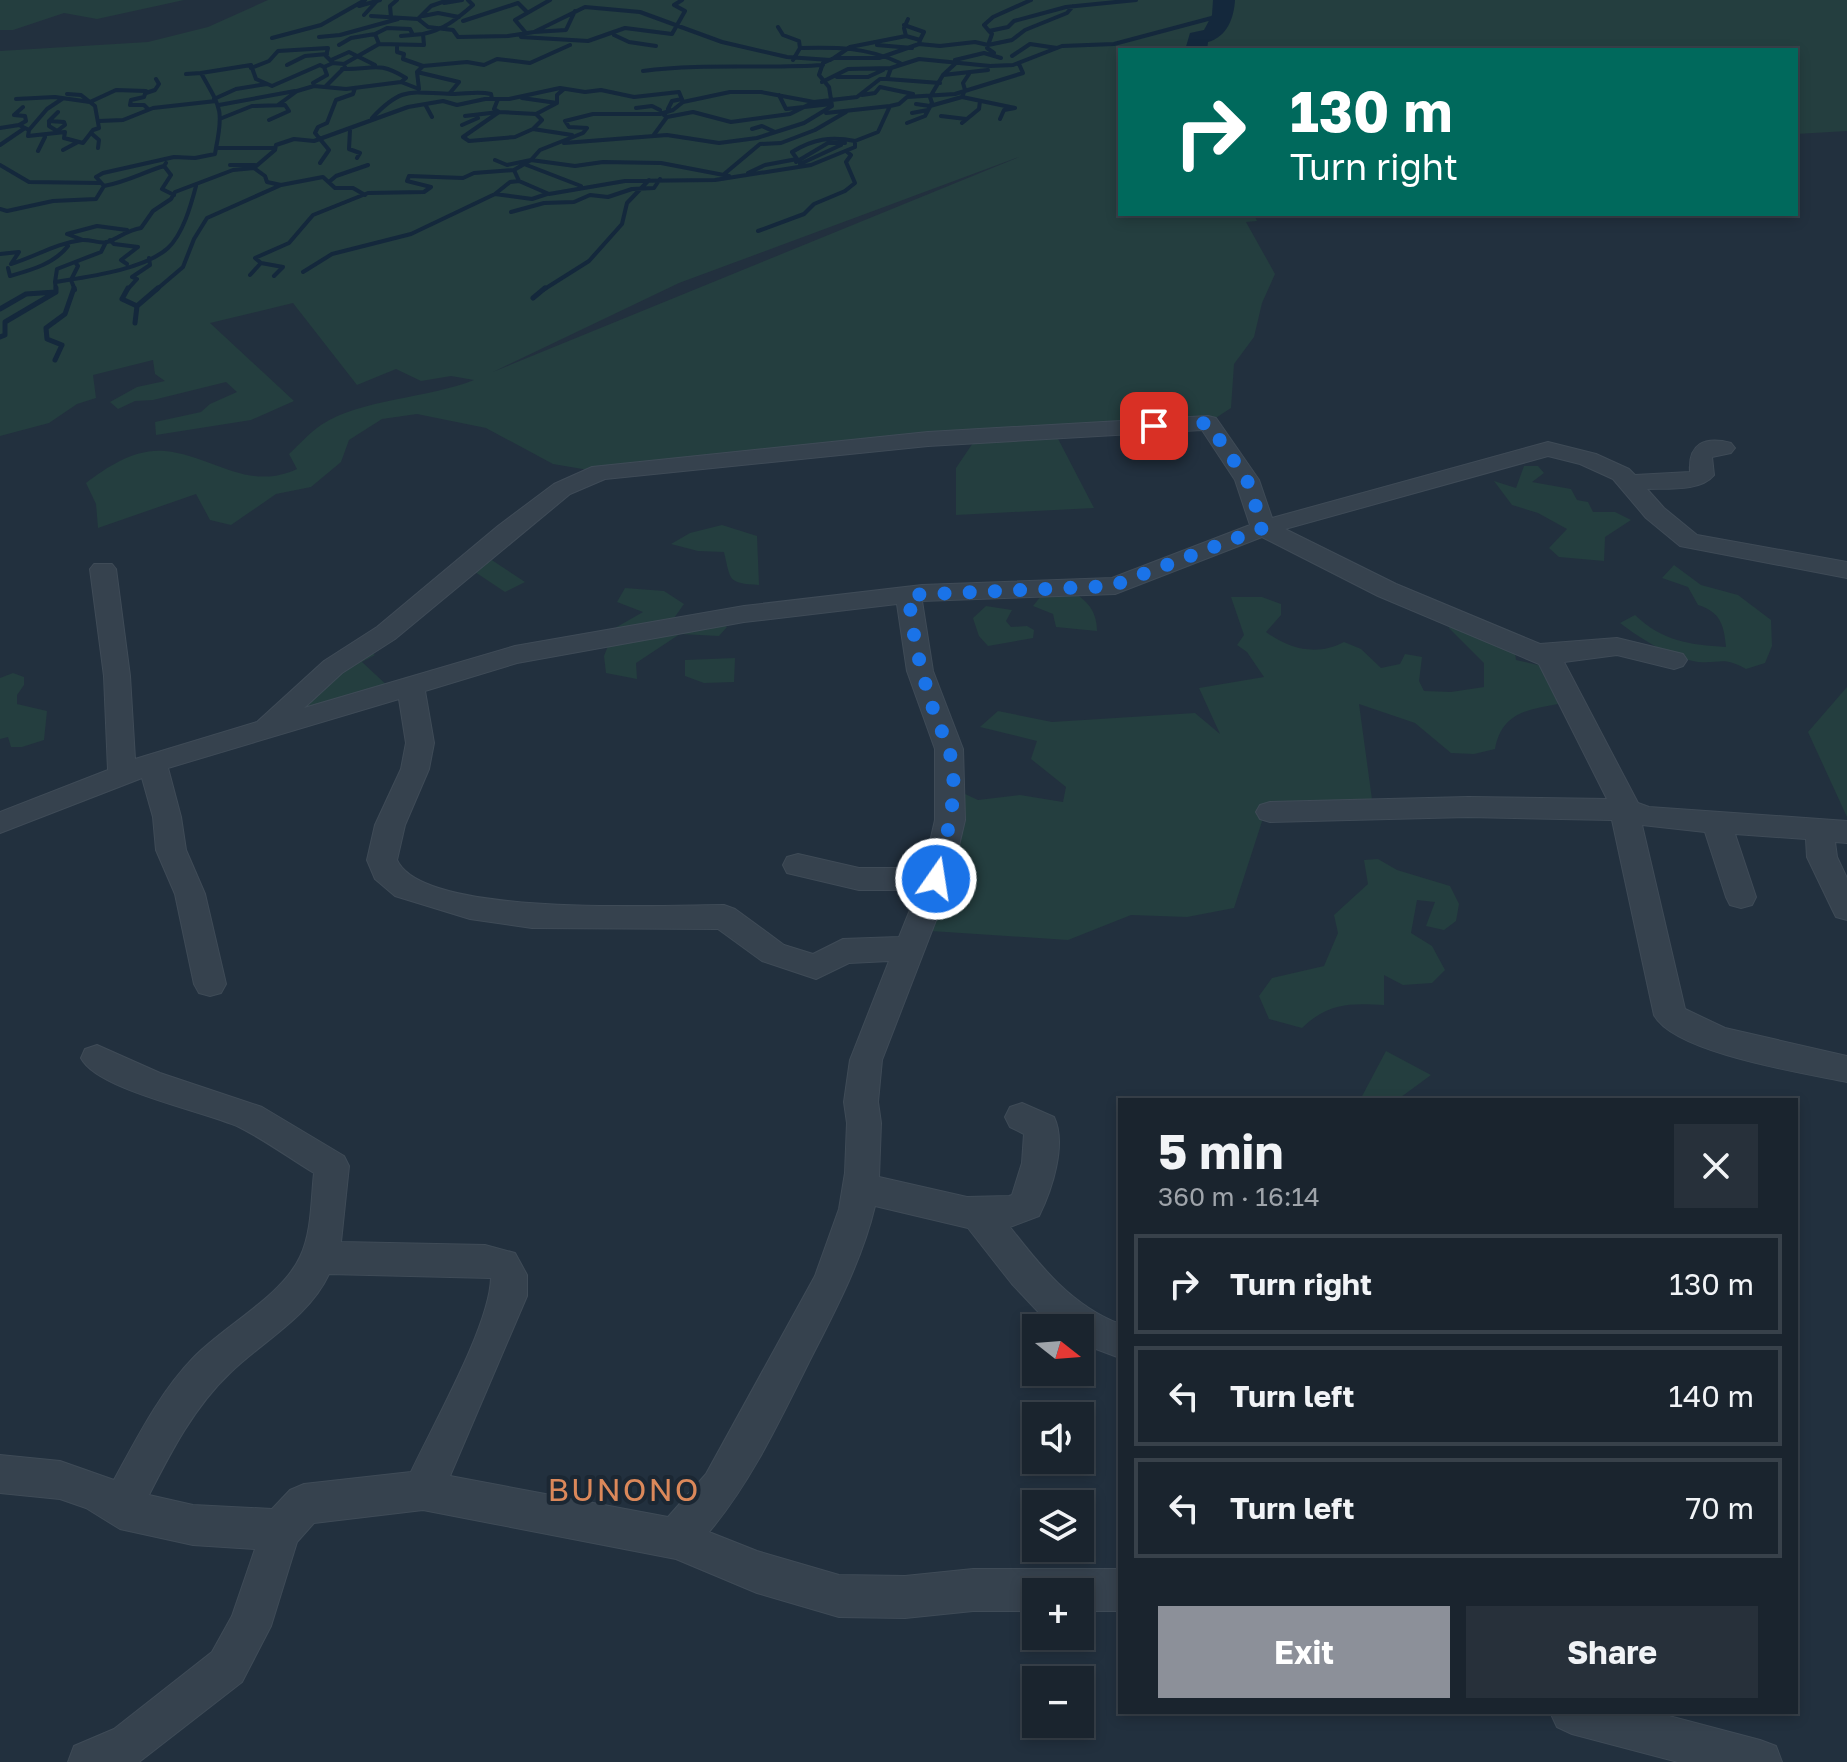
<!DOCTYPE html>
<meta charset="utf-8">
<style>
:root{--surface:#1a242e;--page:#27303a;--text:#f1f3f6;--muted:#9fa4aa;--line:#38414a;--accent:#8c9099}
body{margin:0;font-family:"Golos Text",sans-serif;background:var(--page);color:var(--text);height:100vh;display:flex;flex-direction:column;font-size:30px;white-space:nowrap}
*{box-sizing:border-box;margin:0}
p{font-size:26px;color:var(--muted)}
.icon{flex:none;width:44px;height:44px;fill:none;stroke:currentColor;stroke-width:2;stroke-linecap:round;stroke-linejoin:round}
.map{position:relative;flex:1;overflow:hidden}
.details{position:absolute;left:1118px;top:1098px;width:680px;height:616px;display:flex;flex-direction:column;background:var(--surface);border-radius:0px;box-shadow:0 4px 12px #0003,0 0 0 2px var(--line)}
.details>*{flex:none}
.guide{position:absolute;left:1118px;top:48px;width:680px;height:168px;border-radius:0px;box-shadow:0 4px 12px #0003,0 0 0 2px var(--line);background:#00695c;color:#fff;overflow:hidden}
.needle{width:52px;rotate:107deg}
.buttons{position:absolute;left:1022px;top:1314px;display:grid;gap:16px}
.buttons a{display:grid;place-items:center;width:72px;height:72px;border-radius:0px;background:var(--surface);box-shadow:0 4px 12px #0003,0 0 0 2px var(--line);font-size:40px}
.pin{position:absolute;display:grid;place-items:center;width:68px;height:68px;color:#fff;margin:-34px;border-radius:16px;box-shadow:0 4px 12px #0006}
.me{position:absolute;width:88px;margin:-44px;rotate:13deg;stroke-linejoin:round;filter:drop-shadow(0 0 6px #0008)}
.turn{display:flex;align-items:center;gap:28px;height:168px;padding:0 40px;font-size:36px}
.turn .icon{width:104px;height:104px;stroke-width:2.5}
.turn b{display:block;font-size:56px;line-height:68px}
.round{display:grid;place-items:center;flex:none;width:84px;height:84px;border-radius:0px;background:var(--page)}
.head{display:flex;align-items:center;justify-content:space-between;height:136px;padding:0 40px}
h1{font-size:48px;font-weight:700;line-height:60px}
.cta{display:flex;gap:16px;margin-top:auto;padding:16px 40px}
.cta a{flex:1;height:92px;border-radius:0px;background:var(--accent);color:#fff;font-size:32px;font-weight:700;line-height:92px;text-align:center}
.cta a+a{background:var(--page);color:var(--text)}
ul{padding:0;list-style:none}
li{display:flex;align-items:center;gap:24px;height:100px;margin:0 16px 12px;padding:0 24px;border:4px solid var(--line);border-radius:0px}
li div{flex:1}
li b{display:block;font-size:30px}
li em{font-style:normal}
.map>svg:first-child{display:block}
</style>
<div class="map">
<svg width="1847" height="1762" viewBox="0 0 1847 1762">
<rect width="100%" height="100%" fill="#22303e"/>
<path fill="#243e3f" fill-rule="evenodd" d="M 0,0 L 184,0 L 97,19 L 64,13 L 13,30 L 0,30 Z
M 268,0 L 1847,0 L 1847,131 L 1796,134 L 1796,50 L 1120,50 L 1120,214 L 1254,214 L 1257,221 L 1246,222 L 1275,274 L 1262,303 L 1254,337 L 1234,364 L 1231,408 L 1208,423 L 1054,431 L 1094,508 L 956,515 L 956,468 L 977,437 L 600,472 L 553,464 L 486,428 L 417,414 L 382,419 L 349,440 L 341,462 L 311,487 L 276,494 L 231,525 L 210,520 L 196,494 L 98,528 L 96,504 L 86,483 C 108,466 136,448 165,451 C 213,456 248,492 297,469 L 289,454 C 299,445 309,433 321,425 C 360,399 430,398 474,380 L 451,376 L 421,381 L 396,369 L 357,385 L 293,303 L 210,323 L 294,401 L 251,420 L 156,435 L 155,422 L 201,412 L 210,404 L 237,392 L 226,382 L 153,400 L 135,401 L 118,409 L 110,402 L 137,387 L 165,381 L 155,374 L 153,360 L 93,375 L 96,398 L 77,404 L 49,423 L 0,436 L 0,51 L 148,42 L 208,27 ZM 1019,157 L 493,372 L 679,283 Z
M 1524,466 L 1538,466 L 1544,473 L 1532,482 L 1571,489 L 1577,500 L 1588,502 L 1593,512 L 1615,512 L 1631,520 L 1605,537 L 1604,561 L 1559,557 L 1549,548 L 1567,529 L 1538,513 L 1512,505 L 1494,481 L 1516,488 Z
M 722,525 L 757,536 L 759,585 C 727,583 731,581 724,552 L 698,551 L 671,544 L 690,533 Z
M 481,553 L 525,582 L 505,592 L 466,566 Z
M 1674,565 L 1701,585 L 1738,595 L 1771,620 L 1772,646 L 1765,663 L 1746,669 C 1722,656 1721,664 1698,662 C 1671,658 1641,639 1620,623 L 1635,615 C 1662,641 1690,645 1726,647 C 1724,624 1720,612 1698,605 L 1688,587 L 1662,578 Z
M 1065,587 C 1084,598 1097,608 1097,631 L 1056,627 L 1053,614 L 1033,606 L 1041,596 Z
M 625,588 L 664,591 L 684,604 L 672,621 L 707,614 L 727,627 L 719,636 L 680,634 L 636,663 L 637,679 L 606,673 L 604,656 L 615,628 L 643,612 L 617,602 Z
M 1231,597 L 1262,597 L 1281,604 L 1281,615 L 1266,632 C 1290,650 1318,656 1344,642 L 1361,649 L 1381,668 L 1400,664 L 1405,654 L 1422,657 L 1419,681 L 1424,691 L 1451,692 L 1484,687 L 1484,663 L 1449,628 L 1450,623 L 1514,646 L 1516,660 L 1555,669 L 1558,704 C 1526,710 1502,713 1495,749 L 1474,754 L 1451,753 L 1415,723 L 1359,704 L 1374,814 L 1266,809 L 1234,908 L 1187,917 L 1131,915 L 1068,940 L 916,930 L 952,788 L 978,800 L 1020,795 L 1063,802 L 1066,787 L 1031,759 L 1037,741 L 980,727 L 998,711 L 1052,722 L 1195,713 L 1220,734 L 1199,688 L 1264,677 L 1247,652 L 1237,645 L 1244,635 Z
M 986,606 L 1012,610 L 1006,621 L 1011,627 L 1027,626 L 1034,630 L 1033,638 L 988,646 L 979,636 L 973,618 Z
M 364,647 L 375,655 L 362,662 L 391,689 L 289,717 Z
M 735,658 L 734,682 L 704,683 L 685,676 L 685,660 Z
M 13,673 L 24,677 L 24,685 L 17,695 L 17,704 L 47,711 L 44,740 L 22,747 L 11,747 L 8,737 L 0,739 L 0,678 Z
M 1847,687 L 1847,817 L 1808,732 Z
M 1378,859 L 1397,870 L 1450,886 L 1459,904 L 1456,921 L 1444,930 L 1426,926 L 1435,902 L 1417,900 L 1411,933 L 1432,946 L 1445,970 L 1432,983 L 1403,985 L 1384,975 L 1384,1005 C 1349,1003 1328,1003 1302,1028 L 1269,1019 L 1259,996 L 1272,978 L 1324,966 L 1338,933 L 1334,915 L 1368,884 L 1364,860 Z
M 1386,1051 L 1431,1075 L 1397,1100 L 1360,1100 Z"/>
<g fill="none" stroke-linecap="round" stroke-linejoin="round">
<path stroke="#14283c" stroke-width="4" d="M 444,3 L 462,0
M 359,6 L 380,0
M 364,15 L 376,2
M 371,16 L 418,19 L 431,6 L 448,0
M 423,16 L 438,13 L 459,17
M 391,17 L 390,6 L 397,0
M 418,19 L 428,27 L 453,30 L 458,37 L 509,36
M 908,19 L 904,28 L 906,36 L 920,40 L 919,44
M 463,21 L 518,3 L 526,11
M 904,25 L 924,32 L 920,40
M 778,27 L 783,35 L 799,41 L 800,48
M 989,31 L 984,25 L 993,17 L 1031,0
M 534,32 L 566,30 L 575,11
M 526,33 L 515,20 L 550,0
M 614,35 L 629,42 L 656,46
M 401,36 L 423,34
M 508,36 L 534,32 L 585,7 L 640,12 L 722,42 L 787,57 L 830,60
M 319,37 L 340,35 L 398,19
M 521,37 L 588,41 L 625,28 L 672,34 L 685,11 L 674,5 L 682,0
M 272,38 L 321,25 L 365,0
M 379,44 L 375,34 L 387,28 L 410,29 L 412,33
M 339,45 L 351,38 L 375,34
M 877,45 L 912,48
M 994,53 L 987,48 L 992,34 L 989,31 L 1008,27 L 1014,21 L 1066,7 L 1136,0
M 1012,56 L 1030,44 L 1057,48
M 834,58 L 850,47 L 906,36
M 331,60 L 349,52 L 375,65
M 793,60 L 800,48 C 836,47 867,47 900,63
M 955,60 L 984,53 L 1001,58
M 287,65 L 305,56 L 327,54
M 423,66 L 467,62 L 484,65 L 497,59 L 530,63 L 570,45
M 251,68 L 269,61 L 278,51 L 328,48 L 326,56 L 333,63
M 342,69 C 373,70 377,60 406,78 L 401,82
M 643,71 C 703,63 763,69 823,65
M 417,72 L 459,82 L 450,93
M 201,73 L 251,65 L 256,79 L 272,86 L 320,65 L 324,67
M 186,74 L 201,73 C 220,107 224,109 216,148 L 275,148
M 969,74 L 963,83 L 965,90 L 962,97 L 1015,108 L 1004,110 L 1000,119
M 943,75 L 988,70
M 837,77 L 868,77 L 883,70
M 887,79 L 940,83
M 822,82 L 848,69 L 891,68
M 313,83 L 327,75 L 324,67 L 333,63 L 344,64 L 379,44 L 424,45 L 423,34 C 444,30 458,18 473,5 L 468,0
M 326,86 L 345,67
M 146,93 L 155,90 L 159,84 L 156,79
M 779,95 L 786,109 L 831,104
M 862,95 L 875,93 L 880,87 L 913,94
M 522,98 L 557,103
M 16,99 L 55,97 L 90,102 L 116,90 L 146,91 L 144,97 L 131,100 L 130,105 L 144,105 L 148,109
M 214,99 L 236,89 L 267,84
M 498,99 L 494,109 L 499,112 L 463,137 L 469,141 L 515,137 L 533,129 L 572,135
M 425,104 L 432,117
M 916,104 L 930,106 L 962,97
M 219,105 L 295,91
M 278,105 L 297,91 L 314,86 L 346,89 L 401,82 L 419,89 L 417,72 L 423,66 L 403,59 L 404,54 L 397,52 L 397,47
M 636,108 L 652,106 L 660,110
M 668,109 L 672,101 L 682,99
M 826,113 L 890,106 L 899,104 L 907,97 L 955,94 L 1023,73 L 1019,64
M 912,113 L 928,110
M 465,116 L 499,112 L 536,114
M 941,116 L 966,119
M 667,117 L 693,112 L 731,122 L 790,114 L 812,103
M 222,118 L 252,106 L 285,105 L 289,111 L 269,120
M 372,118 C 403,85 411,93 452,94 C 466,94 478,91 491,94 L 492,99
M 49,121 L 64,122 L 65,125 L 57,131 L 49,126 Z
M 49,121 L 58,112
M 99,121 L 123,120 L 153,108 L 216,101
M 907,123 L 925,116 L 932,103 L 930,97 L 943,75 L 957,62
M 962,123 L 979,109 L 980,101
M 19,125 L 26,121 L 25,116 L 14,115 L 23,107
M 462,125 L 478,118
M 0,128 L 19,125 L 29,130 L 28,136 L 65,132 L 64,138 L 83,143 L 93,130 L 99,128 L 95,106 L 81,95 L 67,94
M 533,129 L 542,120 L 536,114 L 557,103 L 557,95 L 564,89
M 752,129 L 762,126 L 775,132
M 29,130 L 47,109 L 62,99
M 350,130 L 349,149 L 360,153 L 357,158
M 91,133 L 99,140 L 98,148
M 653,136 L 667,117 L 664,115
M 564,143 L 667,135 L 719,143 L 757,138 L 804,123 L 832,106 L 829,87 L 819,75 L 823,63 L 834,58 L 879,58 L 919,44 L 940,46 L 975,42 L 988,45 L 1012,40 L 1025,30 L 1067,13 L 1073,6
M 0,145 L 25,128
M 63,150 L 78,142
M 38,151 L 45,137
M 495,160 L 507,165 L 531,160 L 575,166 L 603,162 L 661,163 L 729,176
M 796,162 L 828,143 L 845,143
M 166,163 L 164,166 L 171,175 L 162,189 L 174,195
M 320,163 L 329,150 L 315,133 L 318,127 L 327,123 L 336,100 L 353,94 L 355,88
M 524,164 L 581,186
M 800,164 L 841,145
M 0,165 L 29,182 L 101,183
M 230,165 L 255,165
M 514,170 L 519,181 L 549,194 L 625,181 L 715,180 L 811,165 L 855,147 L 855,141 L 878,132 L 890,106
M 748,173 L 765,165 L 797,159 L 792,152 C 813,139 831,136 855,141
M 723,175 L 760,144 L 781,143 L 815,130 L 846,112
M 329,182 L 336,176 L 368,165
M 281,185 L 323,177 L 335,188 L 353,188 L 365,195
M 104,186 L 96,177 L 103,173 L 174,157 L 195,158 L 215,154 L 216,148
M 495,194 L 532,199 L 547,194
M 0,209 L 7,211 L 53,201 L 96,199 L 104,186 C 129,181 141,173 164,166
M 511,212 L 544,203 L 574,202 L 590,195 L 608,197 L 632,189 L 654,188 L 660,179
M 758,231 L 804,214 L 814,204 L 845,191 L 855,183 L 846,162 L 851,155 L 846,151
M 83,240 L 67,234 L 97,226 L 127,230
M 110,240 L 114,244 L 138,247 L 121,260 L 127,264
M 0,254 L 19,252 L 11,264 C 35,257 56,243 82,240 C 90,239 99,244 107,242 C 119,238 127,230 141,228 L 153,211 L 171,199 L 175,192 L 233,170 L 254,168 L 275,150 L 276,145 L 294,139 L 314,141 L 408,107 L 443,101 L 457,105 L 485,99 L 509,99 L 560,88 L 585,92 L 601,90 L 634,97 L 679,92 L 683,102 L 730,92 L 761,92 L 814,102 L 857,97 L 880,79 L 887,79 L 891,68 L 919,59 L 990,66 L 1013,65 L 1062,46 L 1114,44 L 1223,15
M 261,263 L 283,267 L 274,276
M 8,268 L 10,276 C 31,270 54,264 68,246
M 303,272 L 332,254 L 411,234 L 495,194 L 510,182 L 519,181
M 250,275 L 261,263 L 255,258 L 289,243 L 313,215 L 368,193 L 424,192 L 431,187 L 407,181 L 409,176 L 463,178 L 474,173 L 514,170 L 531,160 L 540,150 L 583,133 L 587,128 L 569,127 L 565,121 L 593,114 L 660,114 L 673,110 L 683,102
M 55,282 L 57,269 L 75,262
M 56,290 L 55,282 C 86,277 144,270 168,248 C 183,234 191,205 196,186
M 75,290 L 71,280 L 78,266 L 75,262 L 101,252 L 106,242
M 127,290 L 137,279 L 132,277 L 150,265 L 149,258
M 156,290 L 183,267 L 194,239 L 207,218 L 281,185 L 267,182 L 265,176 L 254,168
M 543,290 L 589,261 L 622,224 L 627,203 L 649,180"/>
<path stroke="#14283c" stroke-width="5" d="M 128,288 L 122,299 L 137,306 L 135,323
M 533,298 L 545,288
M 137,306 L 158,288
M 0,309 L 26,294 L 56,292
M 0,337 L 5,335 L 5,322 L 56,292 L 56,288
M 55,360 L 62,345 L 47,339 L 46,328 L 65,314 L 74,288"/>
<path fill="#14283c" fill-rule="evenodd" d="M 1213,0 L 1235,0 C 1234,18 1227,37 1208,42 L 1207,50 L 1185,50 L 1190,33 L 1204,30 L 1212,15 Z"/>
<g stroke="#3f4b57" stroke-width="2">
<path id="minor" d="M 1208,416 L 1216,418 L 1259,480 L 1272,518 L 1548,442 L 1596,454 L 1629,469 L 1635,475 L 1690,472 C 1688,444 1704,436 1731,443 L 1735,448 L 1731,453 L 1712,457 L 1714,475 C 1700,492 1667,488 1647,489 L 1664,508 L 1697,535 L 1847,562 L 1847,578 L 1680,546 L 1646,518 L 1613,479 L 1580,464 L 1548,456 L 1285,529 L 1396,584 L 1540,644 L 1617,638 L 1683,654 L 1687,660 L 1683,666 L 1674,669 L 1617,655 L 1564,662 L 1638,803 L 1649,807 L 1847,821 L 1847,843 L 1835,842 L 1837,857 L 1847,878 L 1847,920 L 1836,917 L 1832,909 L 1807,857 L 1806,839 L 1735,834 L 1756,897 L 1752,905 L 1741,908 L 1730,905 L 1726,897 L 1705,832 L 1642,825 L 1685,1009 L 1725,1028 L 1847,1056 L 1847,1082 C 1804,1073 1674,1053 1654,1015 L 1612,820 L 1468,817 L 1270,822 L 1260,819 L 1256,812 L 1260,805 L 1270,802 L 1468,797 L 1607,799 L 1539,664 L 1378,596 L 1262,537 L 1115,594 L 922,601 L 933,671 L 963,749 L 965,820 L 950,884 L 882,1060 L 878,1102 L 881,1123 L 879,1177 L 967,1197 L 1009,1196 L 1012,1195 L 1022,1163 L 1024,1134 L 1010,1127 L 1005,1117 L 1010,1107 L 1022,1103 L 1054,1117 C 1067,1144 1052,1190 1039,1216 L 1010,1227 C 1040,1266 1072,1306 1120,1324 L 1120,1358 L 1080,1343 L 1080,1328 L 1057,1328 L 1044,1318 L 1012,1284 L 968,1228 L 875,1206 C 862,1261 834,1313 808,1364 C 779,1422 751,1482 709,1532 L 757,1551 L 839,1575 L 905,1576 L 973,1569 L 1120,1569 L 1120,1611 L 1080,1611 L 1080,1592 L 1036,1592 L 1036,1611 L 973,1611 L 905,1618 L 839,1617 L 757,1593 L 676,1559 L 423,1510 L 314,1523 L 297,1542 L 271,1626 L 242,1682 L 139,1762 L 68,1762 L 74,1746 L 114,1729 L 212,1652 L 232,1616 L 255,1549 L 193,1545 L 120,1529 L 86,1508 L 60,1499 L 0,1493 L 0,1455 L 60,1461 L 114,1480 C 137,1438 160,1392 194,1357 C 224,1326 282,1296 300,1257 C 312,1232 311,1200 314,1173 C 289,1158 265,1140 239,1127 C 204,1111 97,1090 81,1058 L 85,1049 L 97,1045 L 160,1073 L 262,1107 L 344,1156 L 349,1166 L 341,1242 L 485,1245 L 515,1253 L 527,1275 L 527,1296 L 450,1476 L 668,1517 L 706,1474 L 815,1276 L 839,1209 L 845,1173 L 847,1123 L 844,1102 L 850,1060 L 889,961 L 849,963 L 816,979 L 762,961 L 718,929 L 532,928 L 470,919 L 395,896 L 375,879 L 367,860 L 375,825 L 401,769 L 406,743 L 399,699 L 168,768 L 181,817 L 186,850 L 205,894 L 226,984 L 221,993 L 210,996 L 199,993 L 194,984 L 175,894 L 156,850 L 153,817 L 142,778 L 0,833 L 0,812 L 108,770 L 104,676 L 90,569 L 94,564 L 112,564 L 116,569 L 130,676 L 135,759 L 257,722 L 324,661 L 377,627 L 498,526 L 554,484 L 592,467 L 928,432 ZM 1202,430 L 1235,480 L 1250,525 L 1112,578 L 922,585 L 744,606 L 515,646 L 304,708 L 342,673 L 395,639 L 570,494 L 605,479 L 928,446 ZM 897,604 L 907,671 L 935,749 L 935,820 L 924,868 L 859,868 L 798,854 L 787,857 L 783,865 L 787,873 L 859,890 L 918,890 L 899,937 L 843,939 L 813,954 L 784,945 L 735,909 L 724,905 C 665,905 423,918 397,860 L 405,825 L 429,769 L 434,743 L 425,691 L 517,663 L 744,622 ZM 329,1274 L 491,1278 C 490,1325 433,1425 411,1472 L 304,1484 L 290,1490 L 272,1509 L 193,1505 L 149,1495 C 171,1452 194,1407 230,1373 C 263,1341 309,1317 329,1274 Z
M 1550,1712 L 1654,1712 L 1760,1740 L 1776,1746 L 1782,1762 L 1678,1762 L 1572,1734 L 1557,1727 Z"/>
</g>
<use href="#minor" fill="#36424e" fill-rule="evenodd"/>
</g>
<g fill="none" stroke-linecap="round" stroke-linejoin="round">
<path stroke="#1a73e8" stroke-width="14" stroke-dasharray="0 25.2" d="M 936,879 C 946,838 961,791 949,750 C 946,738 939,727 935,715 C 922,675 912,637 909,595 L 1112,586 L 1263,528 L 1247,480 L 1208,423 L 1154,426"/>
</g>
<g text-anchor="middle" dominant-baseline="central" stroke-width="8" stroke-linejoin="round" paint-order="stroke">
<g font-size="32" letter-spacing="2" fill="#db885a" stroke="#1b2733">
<text x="624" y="1489">BUNONO</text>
</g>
</g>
</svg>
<div class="buttons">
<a><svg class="needle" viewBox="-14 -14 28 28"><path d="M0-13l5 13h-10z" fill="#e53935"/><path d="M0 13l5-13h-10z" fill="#9fa4aa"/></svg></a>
<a><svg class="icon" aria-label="sound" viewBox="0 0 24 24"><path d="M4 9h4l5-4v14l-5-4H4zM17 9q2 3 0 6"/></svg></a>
<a><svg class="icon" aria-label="layers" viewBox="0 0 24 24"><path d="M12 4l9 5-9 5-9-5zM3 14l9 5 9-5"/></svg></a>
<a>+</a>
<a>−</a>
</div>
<div class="pin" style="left:1154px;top:426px;background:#d93025"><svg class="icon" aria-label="arrive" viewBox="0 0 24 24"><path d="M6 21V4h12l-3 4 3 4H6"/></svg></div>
<svg class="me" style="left:936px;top:879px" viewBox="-20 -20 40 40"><circle r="17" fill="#1a73e8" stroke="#fff" stroke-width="3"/><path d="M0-11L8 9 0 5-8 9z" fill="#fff"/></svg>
<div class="guide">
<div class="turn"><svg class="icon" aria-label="right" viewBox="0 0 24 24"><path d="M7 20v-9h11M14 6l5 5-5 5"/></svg><div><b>130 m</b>Turn right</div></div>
</div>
<section class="details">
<div class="head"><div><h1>5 min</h1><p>360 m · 16:14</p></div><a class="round"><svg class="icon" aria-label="close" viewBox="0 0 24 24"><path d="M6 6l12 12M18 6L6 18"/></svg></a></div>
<ul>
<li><svg class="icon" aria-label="right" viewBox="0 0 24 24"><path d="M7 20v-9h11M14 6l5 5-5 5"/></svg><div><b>Turn right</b></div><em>130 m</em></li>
<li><svg class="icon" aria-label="left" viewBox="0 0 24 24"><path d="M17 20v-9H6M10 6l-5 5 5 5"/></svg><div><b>Turn left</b></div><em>140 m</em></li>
<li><svg class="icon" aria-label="left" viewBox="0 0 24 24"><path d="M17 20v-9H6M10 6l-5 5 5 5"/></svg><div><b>Turn left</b></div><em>70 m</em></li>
</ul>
<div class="cta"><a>Exit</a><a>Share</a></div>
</section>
</div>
